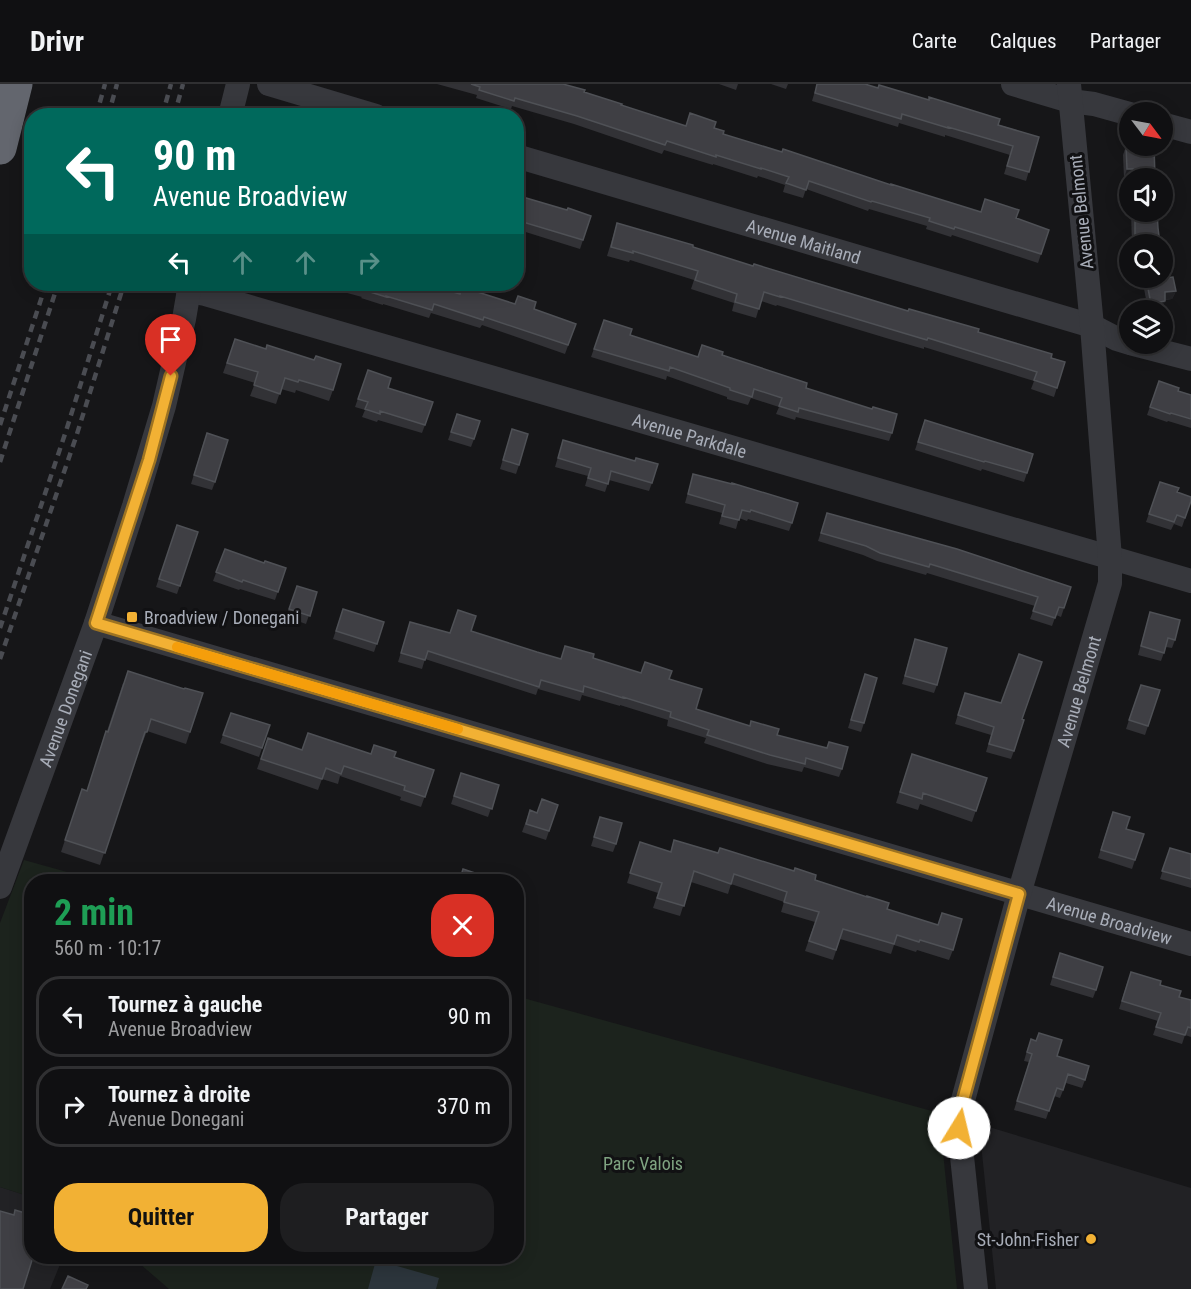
<!DOCTYPE html>
<html lang="fr">
<meta charset="utf-8">
<style>
:root{--surface:#101012;--page:#1e1e20;--text:#f1f3f6;--muted:#9c9d9f;--line:#303032;--accent:#f2b134}
body{margin:0;font-family:"Roboto Condensed",sans-serif;background:var(--page);color:var(--text);height:100vh;display:flex;flex-direction:column;font-size:22px;white-space:nowrap}
*{box-sizing:border-box;margin:0}
p{font-size:20px;color:var(--muted)}
.icon{flex:none;width:33px;height:33px;fill:none;stroke:currentColor;stroke-width:2;stroke-linecap:round;stroke-linejoin:round}
.map{position:relative;flex:1;overflow:hidden}
.panel{position:absolute;left:24px;top:790px;width:500px;height:390px;display:flex;flex-direction:column;background:var(--surface);border-radius:24px;box-shadow:0 3px 15px #0003,0 0 0 2px var(--line)}
.panel>*{flex:none}
.top-card{position:absolute;left:24px;top:24px;width:500px;height:183px;border-radius:24px;box-shadow:0 3px 15px #0003,0 0 0 2px var(--line);background:#00695c;color:#fff;overflow:hidden}
.needle{width:39px;rotate:122deg}
.fabs{position:absolute;left:1119px;top:18px;display:grid;gap:12px}
.fabs a{display:grid;place-items:center;width:54px;height:54px;border-radius:50%;background:var(--surface);box-shadow:0 3px 15px #0003,0 0 0 2px var(--line);font-size:30px}
.pin{position:absolute;display:grid;place-items:center;width:51px;height:51px;color:#fff;margin:-62px -26px;border-radius:50% 50% 50% 0;rotate:-45deg;box-shadow:0 0 6px #0007}
.pin .icon{rotate:45deg}
.me{position:absolute;width:66px;margin:-33px;rotate:9deg;stroke-linejoin:round;filter:drop-shadow(0 0 4px #0008)}
.turn{display:flex;align-items:center;gap:21px;height:126px;padding:0 30px;font-size:27px}
.turn .icon{width:78px;height:78px;stroke-width:2.5}
.turn b{display:block;font-size:42px;line-height:51px}
.lanes{display:flex;align-items:center;height:57px;padding:0 30px;background:#0003;justify-content:center;gap:30px;direction:ltr}
.lanes .off{opacity:.35}
.round{display:grid;place-items:center;flex:none;width:63px;height:63px;border-radius:24px;background:var(--page)}
.overview{display:flex;align-items:center;justify-content:space-between;height:102px;padding:0 30px}
h1{font-size:36px;font-weight:700;line-height:45px;color:#1e9e55}
.primary-button{display:flex;gap:12px;margin-top:auto;padding:12px 30px}
.primary-button a{flex:1;height:69px;border-radius:24px;background:var(--accent);color:#111;font-size:24px;font-weight:700;line-height:69px;text-align:center}
.primary-button a+a{background:var(--page);color:var(--text)}
ul{padding:0;list-style:none}
li{display:flex;align-items:center;gap:18px;height:81px;margin:0 12px 9px;padding:0 18px;border:3px solid var(--line);border-radius:24px}
li div{flex:1}
li b{display:block;font-size:22px}
li em{font-style:normal}
header{display:flex;align-items:center;gap:36px;box-sizing:border-box;height:84px;padding:0 30px;background:var(--surface);border-bottom:2px solid var(--line)}
header strong{font-size:28px}
nav{display:flex;gap:33px;margin-inline-start:auto;font-size:21px}
.map>svg:first-child{display:block}
</style>
<header>
<strong>Drivr</strong>
<nav><a>Carte</a><a>Calques</a><a>Partager</a></nav>
</header>
<div class="map">
<svg width="1191" height="1205" viewBox="0 0 1191 1205">
<rect width="100%" height="100%" fill="#161618"/>
<path fill="#222225" d="M 979,1040 L 1191,1104 L 1191,1205 L 996,1205 Z
M 0,1103 L 31,1113 L 32,1173 L 63,1173 L 50,1205 L 0,1205 Z"/>
<path fill="#1c231d" d="M 24,776 L 103,798 L 32,798 L 31,1113 L 0,1103 L 0,839 Z
M 516,912 L 939,1029 L 957,1205 L 169,1205 L 132,1173 L 516,1173 Z"/>
<path fill="#2c353c" d="M 376,1176 L 439,1194 L 436,1205 L 368,1205 Z"/>
<g fill="none" stroke-linecap="round" stroke-linejoin="round">
<g stroke="#37383d" stroke-width="24">
<path d="M 269,0 L 376,32"/>
<path d="M 1013,0 L 1070,17 L 1094,20 L 1130,30"/>
<path d="M 230,32 L 238,0"/>
<path d="M 1162,40 L 1191,48"/>
<path id="s1" d="M 516,72 L 1092,242 L 1117,255 L 1130,259"/>
<path id="s2" d="M 188,207 L 205,210 L 1191,497"/>
<path d="M 1133,260 L 1191,275"/>
<path id="s3" d="M 96,539 L 1191,860"/>
<path id="s4" d="M 0,803 L 96,539 L 134,422 L 164,322 L 184,235 L 190,200"/>
<path id="s5" d="M 976,1205 L 959,1044 L 959,1031 L 1019,810 L 1110,499 L 1110,474 L 1092,242 L 1069,0"/>
</g>
<path stroke="#63666e" stroke-width="33" d="M 0,64 L 16,0"/>
<path stroke="#4a4c52" stroke-width="4.5" stroke-dasharray="8 6" stroke-linecap="butt" d="M 96,32 L 105,0
M 108,32 L 117,0
M 162,32 L 171,0
M 174,32 L 183,0
M 0,341 L 46,200
M 0,378 L 58,200
M 0,544 L 66,347 L 112,200
M 0,575 L 76,353 L 124,200"/>
</g>
<path fill="#323236" d="M 437,0 L 563,0 L 621,21 L 686,42 L 714,44 L 723,50 L 891,101 L 981,128 L 1016,134 L 1049,146 L 1038,179 L 952,151 L 951,153 L 926,145 L 927,142 L 869,125 L 868,127 L 806,105 L 803,114 L 783,108 L 785,101 L 758,92 L 757,94 L 713,80 L 713,81 L 664,66 L 662,70 L 574,40 L 512,22 L 511,25 L 476,14 L 477,11 Z
M 719,0 L 738,0 L 736,6 Z
M 771,0 L 788,0 L 786,5 Z
M 817,0 L 865,0 L 1039,53 L 1026,97 L 1004,90 L 1010,71 L 945,51 L 945,53 L 899,39 L 898,43 L 812,17 Z
M 1126,62 L 1155,94 L 1124,94 L 1123,71 Z
M 516,111 L 583,156 L 580,165 L 516,145 Z
M 1131,128 L 1157,128 L 1158,144 L 1160,160 L 1132,160 Z
M 617,139 L 753,182 L 978,248 L 1065,278 L 1054,313 L 1031,305 L 1034,297 L 924,263 L 924,265 L 886,254 L 777,221 L 776,222 L 761,217 L 756,234 L 732,227 L 734,219 L 691,205 L 694,196 L 630,176 L 629,178 L 607,172 Z
M 1142,194 L 1165,194 L 1176,207 L 1172,215 L 1165,216 L 1162,226 L 1148,226 Z
M 314,200 L 426,200 L 460,210 L 534,225 L 576,240 L 565,270 L 482,241 L 480,244 L 431,229 L 429,234 L 383,220 L 383,221 L 361,214 L 362,213 Z
M 604,236 L 630,251 L 698,273 L 722,271 L 806,304 L 892,349 L 889,357 L 796,333 L 795,336 L 776,330 L 779,323 L 751,314 L 748,321 L 727,315 L 727,313 L 667,292 L 666,296 L 591,273 Z
M 235,255 L 333,306 L 329,317 L 296,306 L 295,309 L 281,305 L 276,320 L 250,312 L 255,299 L 223,289 Z
M 368,286 L 425,341 L 422,349 L 378,336 L 377,338 L 362,333 L 365,326 L 355,323 Z
M 1159,297 L 1178,307 L 1191,311 L 1191,344 L 1168,337 L 1167,338 L 1147,331 Z
M 457,330 L 474,355 L 471,363 L 448,356 Z
M 925,336 L 1027,389 L 1024,398 L 982,385 L 981,387 L 915,366 Z
M 512,345 L 519,381 L 516,390 L 500,385 Z
M 563,356 L 652,399 L 649,407 L 609,396 L 605,408 L 585,402 L 588,392 L 555,383 Z
M 204,357 L 215,398 L 212,406 L 191,400 Z
M 693,390 L 792,439 L 789,447 L 748,435 L 747,437 L 739,434 L 736,445 L 719,440 L 722,429 L 685,419 Z
M 1160,398 L 1191,417 L 1182,443 L 1174,440 L 1171,446 L 1146,438 Z
M 827,429 L 1071,503 L 1061,533 L 1056,531 L 1052,542 L 1030,535 L 1035,522 L 927,489 L 926,491 L 877,477 L 863,471 L 818,457 Z
M 177,441 L 198,448 L 177,510 L 156,503 Z
M 225,465 L 264,479 L 286,484 L 275,516 L 240,505 L 239,506 L 213,497 Z
M 297,502 L 317,508 L 306,540 L 286,533 Z
M 343,525 L 384,538 L 374,568 L 333,555 Z
M 1150,528 L 1175,556 L 1172,564 L 1166,563 L 1161,577 L 1138,571 Z
M 410,538 L 450,549 L 471,547 L 537,568 L 561,575 L 565,562 L 593,574 L 641,589 L 669,595 L 696,625 L 777,651 L 842,685 L 839,693 L 804,683 L 802,688 L 767,680 L 704,659 L 706,654 L 667,642 L 668,636 L 620,621 L 620,622 L 582,611 L 580,617 L 538,605 L 536,611 L 425,575 L 422,585 L 398,578 Z
M 915,555 L 937,601 L 934,609 L 902,600 Z
M 865,590 L 864,639 L 861,648 L 848,644 Z
M 123,599 L 190,648 L 186,660 L 147,647 L 142,660 L 141,660 L 100,781 L 61,768 L 78,717 L 87,707 L 102,659 L 106,647 L 107,647 Z
M 1138,609 L 1148,642 L 1145,651 L 1126,645 Z
M 962,617 L 1022,635 L 1014,667 L 1011,675 L 986,668 L 991,651 L 955,640 Z
M 231,629 L 270,641 L 259,673 L 220,659 Z
M 268,654 L 302,666 L 370,670 L 394,673 L 434,686 L 421,723 L 400,716 L 401,713 L 340,692 L 338,700 L 322,695 L 318,706 L 257,685 Z
M 912,670 L 987,694 L 972,738 L 920,720 L 918,726 L 896,719 Z
M 461,689 L 499,701 L 488,733 L 451,720 Z
M 558,721 L 546,756 L 522,748 L 530,726 L 537,729 Z
M 600,733 L 616,760 L 613,768 L 591,762 Z
M 1110,736 L 1126,745 L 1135,776 L 1132,785 L 1098,774 Z
M 674,756 L 815,796 L 887,825 L 938,841 L 942,829 L 953,866 L 949,876 L 917,866 L 916,868 L 894,861 L 891,870 L 840,855 L 833,876 L 805,867 L 815,838 L 781,828 L 784,818 L 731,800 L 728,810 L 691,798 L 680,832 L 653,824 L 658,809 L 627,799 L 640,758 L 670,768 Z
M 1170,764 L 1191,770 L 1191,804 L 1160,795 Z
M 1057,878 L 1096,906 L 1093,914 L 1050,901 Z
M 1128,896 L 1160,901 L 1179,913 L 1191,916 L 1191,953 L 1185,951 L 1182,960 L 1153,951 L 1158,937 L 1119,925 Z
M 1028,963 L 1057,972 L 1085,996 L 1082,1004 L 1066,999 L 1060,1014 L 1054,1012 L 1046,1035 L 1014,1026 L 1029,978 L 1024,977 Z"/>
<path fill="#212124" d="M 1127,85 L 1133,85 L 1130,93 L 1124,94 Z
M 1176,207 L 1172,215 L 1162,216 L 1165,208 Z
M 1165,217 L 1162,226 L 1149,226 L 1151,220 Z"/>
<path fill="#3f3f44" stroke="#4f5156" stroke-width="1.5" d="M 471,0 L 563,0 L 585,6 L 584,8 L 622,20 L 621,21 L 686,42 L 690,29 L 716,38 L 714,44 L 724,47 L 723,50 L 782,68 L 783,65 L 891,101 L 891,100 L 981,128 L 985,115 L 1019,126 L 1016,134 L 1049,146 L 1041,170 L 955,143 L 954,145 L 929,137 L 930,134 L 872,117 L 871,118 L 809,97 L 806,106 L 786,99 L 789,93 L 761,84 L 761,85 L 716,71 L 716,73 L 667,57 L 665,61 L 577,32 L 515,14 L 514,17 L 479,6 L 480,3 Z
M 817,0 L 865,0 L 878,4 L 879,1 L 929,16 L 929,13 L 1000,35 L 998,41 L 1039,53 L 1029,88 L 1007,82 L 1013,62 L 948,43 L 948,44 L 902,30 L 901,35 L 815,9 Z
M 1126,62 L 1154,62 L 1155,94 L 1134,94 L 1133,85 L 1127,85 Z
M 516,111 L 567,126 L 568,124 L 591,132 L 583,156 L 516,136 Z
M 1135,128 L 1157,128 L 1158,144 L 1160,160 L 1136,160 L 1135,152 Z
M 617,139 L 693,161 L 693,163 L 753,182 L 754,180 L 908,227 L 909,225 L 979,245 L 978,248 L 1052,270 L 1051,274 L 1065,278 L 1057,304 L 1034,296 L 1037,288 L 928,254 L 927,256 L 890,245 L 780,212 L 780,213 L 764,208 L 759,225 L 735,218 L 737,210 L 695,196 L 698,187 L 633,167 L 633,169 L 611,163 Z
M 1162,177 L 1165,194 L 1173,193 L 1176,207 L 1165,208 L 1165,217 L 1151,220 L 1146,194 L 1162,194 Z
M 347,200 L 426,200 L 460,210 L 462,203 L 515,220 L 518,212 L 536,218 L 534,225 L 576,240 L 568,261 L 484,233 L 483,236 L 434,220 L 432,226 L 386,212 L 386,213 L 364,206 L 365,204 Z
M 604,236 L 632,245 L 630,251 L 698,273 L 702,261 L 723,268 L 722,271 L 807,299 L 806,304 L 872,325 L 873,323 L 897,330 L 892,349 L 799,324 L 798,328 L 779,322 L 782,314 L 754,305 L 752,313 L 730,306 L 730,304 L 670,283 L 669,287 L 594,265 Z
M 235,255 L 266,265 L 267,261 L 314,276 L 316,272 L 341,280 L 333,306 L 299,296 L 298,298 L 285,294 L 280,310 L 254,301 L 258,288 L 227,279 Z
M 368,286 L 391,294 L 388,304 L 433,318 L 425,341 L 380,327 L 380,330 L 365,325 L 368,318 L 358,315 Z
M 1159,297 L 1179,304 L 1178,307 L 1191,311 L 1191,335 L 1171,329 L 1170,330 L 1150,323 Z
M 457,330 L 480,337 L 474,355 L 451,348 Z
M 925,336 L 1033,370 L 1027,389 L 985,377 L 984,378 L 918,358 Z
M 512,345 L 528,350 L 519,381 L 503,376 Z
M 207,349 L 228,356 L 215,398 L 194,391 Z
M 563,356 L 635,377 L 636,374 L 658,380 L 652,399 L 611,387 L 608,400 L 588,394 L 591,384 L 558,374 Z
M 693,390 L 732,400 L 732,399 L 798,419 L 792,439 L 751,426 L 750,428 L 742,426 L 739,436 L 722,432 L 725,421 L 688,410 Z
M 1160,398 L 1179,404 L 1177,408 L 1191,413 L 1191,417 L 1185,434 L 1177,431 L 1174,438 L 1149,430 Z
M 827,429 L 957,465 L 1071,503 L 1064,524 L 1059,523 L 1055,534 L 1033,527 L 1038,513 L 930,480 L 929,483 L 880,469 L 866,462 L 821,449 Z
M 177,441 L 198,448 L 180,502 L 159,495 Z
M 225,465 L 264,479 L 265,477 L 286,484 L 278,508 L 243,496 L 242,498 L 216,488 Z
M 297,502 L 317,508 L 310,532 L 289,525 Z
M 343,525 L 384,538 L 377,560 L 336,547 Z
M 458,526 L 476,532 L 471,547 L 537,568 L 561,575 L 565,562 L 594,570 L 593,574 L 641,589 L 645,578 L 672,587 L 669,595 L 702,605 L 696,625 L 750,642 L 751,637 L 779,645 L 777,651 L 827,664 L 829,658 L 848,663 L 842,685 L 806,674 L 805,680 L 770,671 L 707,651 L 709,646 L 670,633 L 671,628 L 623,613 L 623,614 L 584,602 L 583,608 L 541,596 L 539,603 L 428,567 L 425,576 L 401,569 L 410,538 L 450,549 Z
M 1150,528 L 1180,536 L 1175,556 L 1168,554 L 1164,569 L 1141,562 Z
M 915,555 L 947,564 L 937,601 L 905,592 Z
M 1019,570 L 1042,578 L 1022,635 L 1024,636 L 1014,667 L 989,660 L 994,643 L 958,631 L 965,609 L 1001,619 Z
M 128,587 L 184,605 L 185,604 L 203,609 L 190,648 L 151,635 L 147,648 L 145,648 L 105,769 L 65,756 L 82,705 L 87,707 L 106,647 L 108,648 Z
M 865,590 L 877,594 L 864,639 L 851,636 Z
M 1141,601 L 1160,606 L 1148,642 L 1129,636 Z
M 231,629 L 270,641 L 262,664 L 223,651 Z
M 308,649 L 371,670 L 374,661 L 396,668 L 394,673 L 434,686 L 425,713 L 404,706 L 405,702 L 344,682 L 341,690 L 326,684 L 322,695 L 261,675 L 268,654 L 302,666 Z
M 912,670 L 987,694 L 976,727 L 923,709 L 922,715 L 900,708 Z
M 461,689 L 499,701 L 492,725 L 454,712 Z
M 542,715 L 558,721 L 549,747 L 526,740 L 530,726 L 537,729 Z
M 1113,728 L 1130,733 L 1126,745 L 1144,750 L 1135,776 L 1101,766 Z
M 600,733 L 622,739 L 616,760 L 594,753 Z
M 674,756 L 718,769 L 720,764 L 794,787 L 795,784 L 816,791 L 815,796 L 867,813 L 867,812 L 889,819 L 887,825 L 938,841 L 942,829 L 962,835 L 953,866 L 920,856 L 919,858 L 897,851 L 894,860 L 843,845 L 836,866 L 809,857 L 819,828 L 784,818 L 787,808 L 734,790 L 731,800 L 694,787 L 684,822 L 657,814 L 662,799 L 630,789 L 640,758 L 671,768 Z
M 1170,764 L 1191,770 L 1191,795 L 1162,787 Z
M 463,785 L 481,791 L 479,798 L 459,798 Z
M 1060,869 L 1103,883 L 1096,906 L 1053,893 Z
M 1131,888 L 1161,897 L 1160,901 L 1181,907 L 1179,913 L 1191,916 L 1191,944 L 1188,943 L 1185,951 L 1156,943 L 1161,929 L 1122,917 Z
M 1039,949 L 1062,956 L 1057,972 L 1089,982 L 1085,996 L 1068,990 L 1063,1006 L 1057,1004 L 1049,1027 L 1017,1017 L 1032,970 L 1027,968 L 1031,955 L 1036,957 Z
M 15,1126 L 32,1131 L 32,1173 L 33,1173 L 23,1205 L 0,1205 L 0,1127 L 14,1131 Z
M 68,1192 L 88,1201 L 86,1205 L 62,1205 Z"/>
<g fill="none" stroke-linecap="round" stroke-linejoin="round">
<g stroke="#9d7322" stroke-width="15">
<path id="route" d="M 171,292 L 149,376 L 96,539 L 1019,810 L 959,1031 L 959,1044"/>
</g>
<use href="#route" stroke="#f2b134" stroke-width="10"/>
<path stroke="#f59e0b" stroke-width="10" d="M 177,563 L 458,645"/>
</g>
<g fill="#f2b134" stroke="#111113" stroke-width="2">
<rect x="126" y="527" width="12" height="12" rx="3"/>
<circle cx="1091" cy="1155" r="6"/>
</g>
<g text-anchor="middle" dominant-baseline="central" stroke-width="6" stroke-linejoin="round" paint-order="stroke">
<g font-size="18" fill="#a8adb8" stroke="#111113">
<text transform="translate(1081 128) rotate(-96)">Avenue Belmont</text>
<text stroke="none"><textPath href="#s1" startOffset="300">Avenue Maitland</textPath></text>
<text stroke="none"><textPath href="#s2" startOffset="522">Avenue Parkdale</textPath></text>
<text stroke="none"><textPath href="#s5" startOffset="615">Avenue Belmont</textPath></text>
<text stroke="none"><textPath href="#s4" startOffset="190">Avenue Donegani</textPath></text>
<text stroke="none"><textPath href="#s3" startOffset="1056">Avenue Broadview</textPath></text>
</g>
<g font-size="18" fill="#a8adb8" stroke="#111113" text-anchor="start">
<text x="144" y="533">Broadview / Donegani</text>
<text x="1079" y="1155" text-anchor="end">St-John-Fisher</text>
</g>
<g font-size="18" fill="#7fa381" stroke="#111113">
<text x="643" y="1079">Parc Valois</text>
</g>
</g>
</svg>
<div class="fabs">
<a><svg class="needle" viewBox="-14 -14 28 28"><path d="M0-13l5 13h-10z" fill="#e53935"/><path d="M0 13l5-13h-10z" fill="#9c9d9f"/></svg></a>
<a><svg class="icon" aria-label="sound" viewBox="0 0 24 24"><path d="M4 9h4l5-4v14l-5-4H4zM17 9q2 3 0 6"/></svg></a>
<a><svg class="icon" aria-label="search" viewBox="0 0 24 24"><circle cx="10" cy="10" r="6"/><path d="M15 15l6 6"/></svg></a>
<a><svg class="icon" aria-label="layers" viewBox="0 0 24 24"><path d="M12 4l9 5-9 5-9-5zM3 14l9 5 9-5"/></svg></a>
</div>
<div class="pin" style="left:171px;top:292px;background:#d93025"><svg class="icon" aria-label="arrive" viewBox="0 0 24 24"><path d="M6 21V4h12l-3 4 3 4H6"/></svg></div>
<svg class="me" style="left:959px;top:1044px" viewBox="-20 -20 40 40"><circle r="19" fill="#fff"/><path d="M0-13L10 11 0 6-10 11z" fill="#f2b134"/></svg>
<div class="top-card">
<div class="turn"><svg class="icon" aria-label="left" viewBox="0 0 24 24"><path d="M17 20v-9H6M10 6l-5 5 5 5"/></svg><div><b>90 m</b>Avenue Broadview</div></div>
<div class="lanes"><svg class="icon" aria-label="left" viewBox="0 0 24 24"><path d="M17 20v-9H6M10 6l-5 5 5 5"/></svg><svg class="icon off" aria-label="ahead" viewBox="0 0 24 24"><path d="M12 20V5M6 11l6-6 6 6"/></svg><svg class="icon off" aria-label="ahead" viewBox="0 0 24 24"><path d="M12 20V5M6 11l6-6 6 6"/></svg><svg class="icon off" aria-label="right" viewBox="0 0 24 24"><path d="M7 20v-9h11M14 6l5 5-5 5"/></svg></div>
</div>
<section class="panel">
<div class="overview"><div><h1>2 min</h1><p>560 m · 10:17</p></div><a class="round" style="background:#d93025;color:#fff"><svg class="icon" aria-label="close" viewBox="0 0 24 24"><path d="M6 6l12 12M18 6L6 18"/></svg></a></div>
<ul>
<li><svg class="icon" aria-label="left" viewBox="0 0 24 24"><path d="M17 20v-9H6M10 6l-5 5 5 5"/></svg><div><b>Tournez à gauche</b><p>Avenue Broadview</p></div><em>90 m</em></li>
<li><svg class="icon" aria-label="right" viewBox="0 0 24 24"><path d="M7 20v-9h11M14 6l5 5-5 5"/></svg><div><b>Tournez à droite</b><p>Avenue Donegani</p></div><em>370 m</em></li>
</ul>
<div class="primary-button"><a>Quitter</a><a>Partager</a></div>
</section>
</div>
